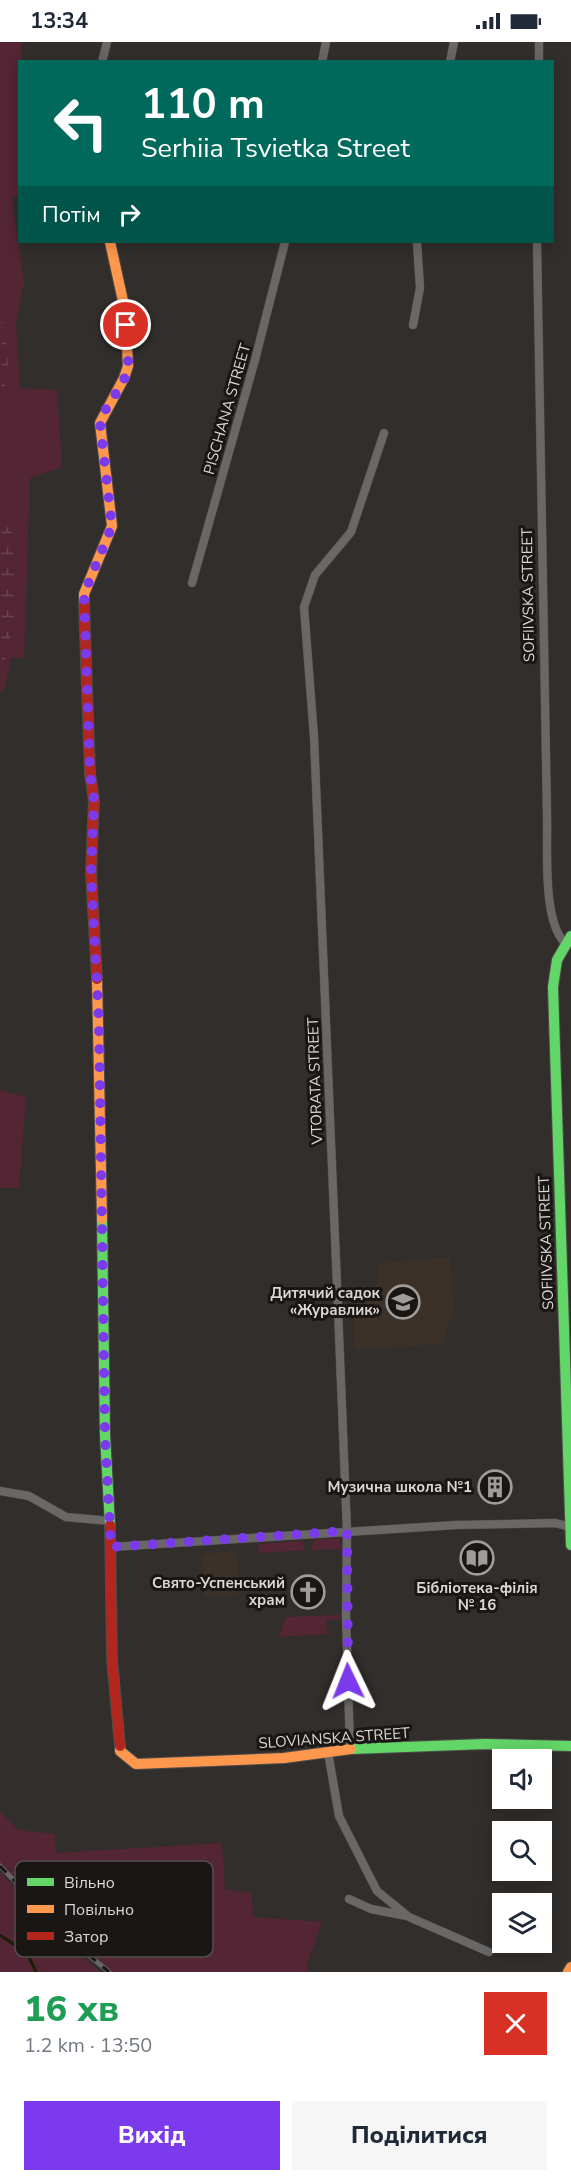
<!DOCTYPE html>
<html lang="uk">
<meta charset="utf-8">
<style>
:root{--surface:#fff;--page:#f6f6f7;--text:#1f2937;--muted:#747a83;--accent:#7c3aed}
body{margin:0;font-family:"Nunito Sans",sans-serif;background:var(--page);color:var(--text);height:100vh;display:flex;flex-direction:column;font-size:22px;white-space:nowrap}
*{box-sizing:border-box;margin:0}
p{font-size:20px;color:var(--muted)}
.icon{flex:none;width:33px;height:33px;fill:none;stroke:currentColor;stroke-width:2;stroke-linecap:round;stroke-linejoin:round}
.map{position:relative;height:1930px;overflow:hidden}
.drawer{display:flex;flex-direction:column;background:var(--surface);flex:1}
.drawer>*{flex:none}
.hud{position:absolute;left:18px;top:18px;width:536px;height:183px;border-radius:0px;box-shadow:0 3px 15px #0003;background:#00695c;color:#fff;overflow:hidden}
.buttons{position:absolute;left:492px;top:1707px;display:grid;gap:12px}
.buttons a{display:grid;place-items:center;width:60px;height:60px;border-radius:0px;background:var(--surface);box-shadow:0 3px 15px #0003;font-size:30px}
.pin{position:absolute;display:grid;place-items:center;width:51px;height:51px;color:#fff;margin:-26px;border:3px solid #fff;border-radius:50%;box-shadow:0 2px 6px #0007}
.me{position:absolute;width:66px;margin:-33px;rotate:358deg;stroke-linejoin:round;filter:drop-shadow(0 0 4px #0008)}
.turn{display:flex;align-items:center;gap:21px;height:126px;padding:0 24px;font-size:27px}
.turn .icon{width:78px;height:78px;stroke-width:2.5}
.turn b{display:block;font-size:42px;line-height:51px}
.then{display:flex;align-items:center;height:57px;padding:0 24px;background:#0003;gap:12px;font-size:22px}
.round{display:grid;place-items:center;flex:none;width:63px;height:63px;border-radius:0px;background:var(--page)}
.overview{display:flex;align-items:center;justify-content:space-between;height:102px;padding:0 24px}
h1{font-size:36px;font-weight:800;line-height:45px;color:#1e9e55}
.cta{display:flex;gap:12px;margin-top:auto;padding:12px 24px}
.cta a{flex:1;height:69px;border-radius:0px;background:var(--accent);color:#fff;font-size:24px;font-weight:800;line-height:69px;text-align:center}
.cta a+a{background:var(--page);color:var(--text)}
.status{display:flex;justify-content:space-between;align-items:center;height:42px;padding:0 30px;background:var(--surface);direction:ltr}
.status svg{height:16px;fill:currentColor}
.map>svg:first-child{display:block}
</style>
<div class="status"><b>13:34</b><svg viewBox="0 0 49 12"><path d="M0 12V9h3v3zM5 12V6h3v6zM10 12V3h3v9zM15 12V0h3v12zM26 1h20v11H26zM47 4h2v5h-2z"/></svg></div>
<div class="map">
<svg width="571" height="1930" viewBox="0 0 571 1930">
<defs>
<pattern id="wetland-marsh" width="20" height="14" patternUnits="userSpaceOnUse" patternTransform="scale(1.5)"><rect width="20" height="14" fill="#542535"/><path d="M1 5h8M5 5V1M11 12h8M15 12V8" fill="none" stroke="#6c4451"/></pattern>
</defs>
<rect width="100%" height="100%" fill="#312e2c"/>
<path fill="#3c3129" d="M 450,1215 L 454,1266 L 442,1302 L 355,1308 L 352,1254 L 373,1252 L 373,1243 L 377,1242 L 378,1225 L 382,1221 Z
M 236,1509 L 240,1553 L 205,1555 L 201,1512 Z"/>
<path fill="#542535" d="M 0,0 L 21,0 L 22,19 L 20,20 L 19,154 L 12,156 L 24,241 L 16,281 L 20,346 L 57,348 L 62,425 L 30,436 L 24,616 L 11,616 L 4,649 L 0,649 L 0,638 L 15,578 L 15,529 L 19,510 L 16,496 L 0,475 L 0,355 L 4,347 L 0,262 Z
M 0,1048 L 26,1055 L 19,1146 L 0,1146 Z
M 339,1496 L 343,1507 L 311,1508 L 314,1498 Z
M 302,1499 L 305,1508 L 258,1511 L 259,1502 Z
M 340,1573 L 340,1577 L 326,1578 L 327,1592 L 279,1595 L 286,1575 Z
M 0,1770 L 19,1788 L 55,1792 L 56,1811 L 222,1801 L 225,1848 L 252,1851 L 253,1875 L 322,1880 L 306,1926 L 312,1930 L 112,1930 L 21,1847 L 0,1822 Z
M 0,1830 L 70,1904 L 100,1930 L 0,1930 Z"/>
<path fill="url(#wetland-marsh)" d="M 0,262 C 3,290 16,329 0,355 Z
M 0,475 L 16,496 L 19,510 L 15,529 L 15,578 L 0,638 Z"/>
<g fill="none" stroke-linecap="round" stroke-linejoin="round">
<path stroke="#1d1d05" stroke-width="3" d="M 0,1893 L 27,1911 L 36,1930"/>
<g stroke="#4f4d4a" stroke-width="9">
<path id="street" d="M 539,0 L 539,20
M 102,20 L 107,0
M 322,20 L 326,0
M 450,20 L 454,0
M 537,200 L 547,773 C 548,805 542,879 565,901
M 413,283 L 420,246 L 417,200
M 192,541 L 255,318 L 285,200
M 0,1449 L 29,1454 L 66,1475 L 110,1479
M 111,1505 L 456,1483 L 555,1481 L 571,1485
M 350,1707 L 346,1572 L 347,1489 L 338,1267 L 314,695 L 304,565 L 315,533 L 351,490 L 384,391
M 328,1710 L 339,1774 L 377,1849 L 409,1875 L 489,1910
M 349,1857 L 371,1867 L 407,1874"/>
</g>
<g stroke="#4f4d4a" stroke-width="12">
<path id="fast" d="M 571,894 L 557,918 L 553,945 L 571,1503
M 102,1177 L 105,1393 L 110,1483
M 351,1707 L 485,1702 L 571,1704"/>
</g>
<g stroke="#4f4d4a" stroke-width="12">
<path id="slow" d="M 84,561 L 84,552 L 112,484 L 100,381 L 124,336 L 128,324 L 125,268 L 110,200
M 97,937 L 102,1177
M 120,1704 L 120,1709 L 136,1722 L 284,1716 L 351,1707
M 568,1930 L 571,1925"/>
</g>
<g stroke="#4f4d4a" stroke-width="12">
<path id="jam" d="M 84,561 L 90,732 L 94,758 L 91,830 L 97,937
M 110,1483 L 112,1617 L 120,1704"/>
</g>
<use href="#street" stroke="#6a6866" stroke-width="8"/>
<use href="#fast" stroke="#63d668" stroke-width="10"/>
<use href="#slow" stroke="#ff974d" stroke-width="10"/>
<use href="#jam" stroke="#b3261e" stroke-width="10"/>
<g stroke="#676563" stroke-width="5">
<path id="rail" d="M 0,1824 L 73,1900 L 109,1930"/>
</g>
<use href="#rail" stroke="#191614" stroke-width="3" stroke-dasharray="9" stroke-linecap="butt"/>
</g>
<g fill="none" stroke-linecap="round" stroke-linejoin="round">
<path stroke="#7c3aed" stroke-width="10" stroke-dasharray="0 18" d="M 126,283 C 127,299 131,319 125,335 C 119,351 105,363 100,381 L 112,484 L 84,552 L 90,732 L 94,758 L 91,831 L 99,981 L 105,1393 L 111,1505 L 347,1489 L 348,1639"/>
</g>
<defs>
<g id="school-ring" transform="scale(1.725)"><circle r="9.5" fill="#191614" stroke="#a09c99" stroke-width="1.5"/><path d="M0-5L7-2L0 1L-7-2ZM-4 1L0 2.5L4 1V4Q0 6-4 4Z" fill="#a09c99"/></g>
<g id="building-ring" transform="scale(1.725)"><circle r="9.5" fill="#191614" stroke="#a09c99" stroke-width="1.5"/><path d="M-4-6H4V6H1V3H-1V6H-4ZM-2.5-4.3h1.7v1.8h-1.7ZM.8-4.3h1.7v1.8H.8ZM-2.5-1h1.7V.8h-1.7ZM.8-1h1.7V.8H.8Z" fill="#a09c99"/></g>
<g id="library-ring" transform="scale(1.725)"><circle r="9.5" fill="#191614" stroke="#a09c99" stroke-width="1.5"/><path d="M-6-4Q-3-5.5-.7-3.5V5Q-3 3-6 4ZM6-4Q3-5.5 .7-3.5V5Q3 3 6 4Z" fill="#a09c99"/></g>
<g id="church-ring" transform="scale(1.725)"><circle r="9.5" fill="#191614" stroke="#a09c99" stroke-width="1.5"/><path d="M-1.2-6h2.4v3.5h3.3v2.4h-3.3V6h-2.4V-.1h-3.3v-2.4h3.3Z" fill="#a09c99"/></g>
</defs>
<g fill-rule="evenodd">
<use href="#school-ring" x="403" y="1260"/>
<use href="#building-ring" x="495" y="1445"/>
<use href="#library-ring" x="477" y="1516"/>
<use href="#church-ring" x="308" y="1550"/>
</g>
<g text-anchor="middle" dominant-baseline="central" stroke-width="6" stroke-linejoin="round" paint-order="stroke">
<g font-size="15" fill="#dbd7d4" stroke="#191614">
<text transform="translate(227 367) rotate(-74)">PISCHANA STREET</text>
<text transform="translate(528 553) rotate(-91)">SOFIIVSKA STREET</text>
<text transform="translate(315 1039) rotate(-92)">VTORATA STREET</text>
<text transform="translate(546 1201) rotate(-92)">SOFIIVSKA STREET</text>
<text transform="translate(334 1696) rotate(-4)">SLOVIANSKA STREET</text>
</g>
<g font-size="15" font-weight="bold" fill="#dbd7d4" stroke="#191614" text-anchor="end">
<text x="380" y="1251">Дитячий садок<tspan x="380" dy="17">«Журавлик»</tspan></text>
<text x="472" y="1445">Музична школа №1</text>
<text x="285" y="1541">Свято-Успенський<tspan x="285" dy="17">храм</tspan></text>
<text x="477" y="1546" text-anchor="middle">Бібліотека-філія<tspan x="477" dy="17">№ 16</tspan></text>
</g>
</g>
<rect x="15" y="1819" width="198" height="96" rx="9" fill="#191614" stroke="#53504e" stroke-width="1.5"/>
<rect x="27" y="1836" width="27" height="8" fill="#63d668"/>
<rect x="27" y="1863" width="27" height="8" fill="#ff974d"/>
<rect x="27" y="1890" width="27" height="8" fill="#b3261e"/>
<g font-size="16" fill="#dbd7d4">
<text x="64" y="1846">Вільно</text>
<text x="64" y="1873">Повільно</text>
<text x="64" y="1900">Затор</text>
</g>
</svg>
<div class="buttons">
<a><svg class="icon" aria-label="sound" viewBox="0 0 24 24"><path d="M4 9h4l5-4v14l-5-4H4zM17 9q2 3 0 6"/></svg></a>
<a><svg class="icon" aria-label="search" viewBox="0 0 24 24"><circle cx="10" cy="10" r="6"/><path d="M15 15l6 6"/></svg></a>
<a><svg class="icon" aria-label="layers" viewBox="0 0 24 24"><path d="M12 4l9 5-9 5-9-5zM3 14l9 5 9-5"/></svg></a>
</div>
<div class="pin" style="left:126px;top:283px;background:#d93025"><svg class="icon" aria-label="arrive" viewBox="0 0 24 24"><path d="M6 21V4h12l-3 4 3 4H6"/></svg></div>
<svg class="me" style="left:348px;top:1639px" viewBox="-20 -20 40 40"><path d="M0-17L14 15 0 8-14 15z" fill="#7c3aed" stroke="#fff" stroke-width="4"/></svg>
<div class="hud">
<div class="turn"><svg class="icon" aria-label="left" viewBox="0 0 24 24"><path d="M17 20v-9H6M10 6l-5 5 5 5"/></svg><div><b>110 m</b>Serhiia Tsvietka Street</div></div>
<div class="then">Потім<svg class="icon" aria-label="right" viewBox="0 0 24 24"><path d="M7 20v-9h11M14 6l5 5-5 5"/></svg></div>
</div>
</div>
<section class="drawer">
<div class="overview"><div><h1>16 хв</h1><p>1.2 km · 13:50</p></div><a class="round" style="background:#d93025;color:#fff"><svg class="icon" aria-label="close" viewBox="0 0 24 24"><path d="M6 6l12 12M18 6L6 18"/></svg></a></div>
<div class="cta"><a>Вихід</a><a>Поділитися</a></div>
</section>
